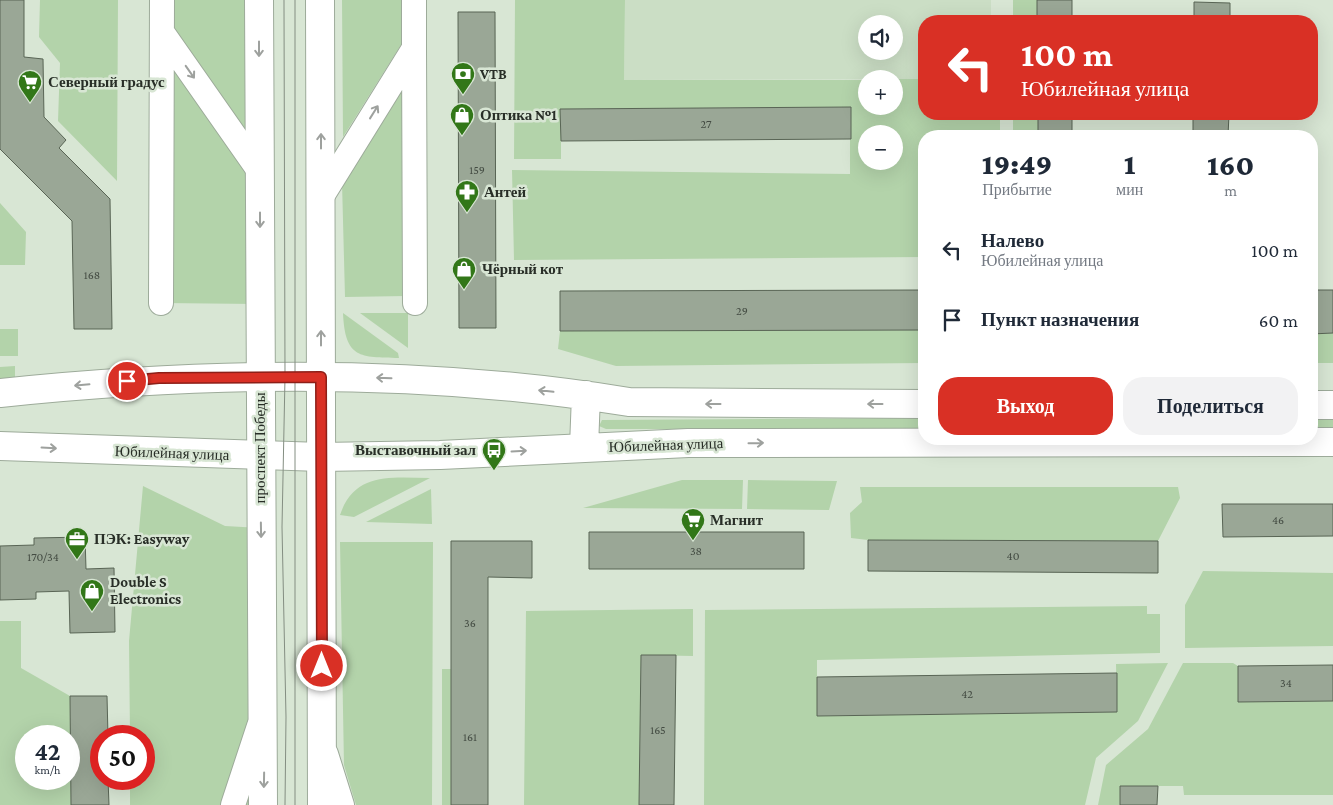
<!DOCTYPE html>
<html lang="ru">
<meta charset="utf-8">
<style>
:root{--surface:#fff;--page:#f2f2f3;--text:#1f2937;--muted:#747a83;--accent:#d93025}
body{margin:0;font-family:"Crimson Pro",serif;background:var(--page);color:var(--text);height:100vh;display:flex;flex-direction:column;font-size:19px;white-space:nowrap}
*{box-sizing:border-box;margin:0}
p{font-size:16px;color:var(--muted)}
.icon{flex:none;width:28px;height:28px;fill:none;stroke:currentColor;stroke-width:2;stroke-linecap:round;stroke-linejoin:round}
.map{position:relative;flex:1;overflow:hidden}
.sheet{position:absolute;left:918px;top:130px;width:400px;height:315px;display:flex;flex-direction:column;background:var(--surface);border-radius:20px;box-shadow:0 5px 20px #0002}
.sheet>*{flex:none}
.banner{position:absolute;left:918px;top:15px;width:400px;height:105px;border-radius:20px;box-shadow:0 5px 20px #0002;background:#d93025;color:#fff;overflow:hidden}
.controls{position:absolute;left:858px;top:15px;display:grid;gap:10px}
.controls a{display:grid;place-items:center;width:45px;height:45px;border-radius:50%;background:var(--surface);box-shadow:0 5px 20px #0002;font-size:25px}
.speed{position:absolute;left:15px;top:725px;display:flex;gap:10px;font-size:25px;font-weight:700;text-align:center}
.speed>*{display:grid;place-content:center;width:65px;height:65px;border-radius:50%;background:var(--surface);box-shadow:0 5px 20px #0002;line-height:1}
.speed small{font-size:12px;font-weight:400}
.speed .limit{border:8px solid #d22;background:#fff;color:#111}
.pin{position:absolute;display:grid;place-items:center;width:42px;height:42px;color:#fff;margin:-21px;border:2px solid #fff;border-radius:50%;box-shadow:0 1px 5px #0007}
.me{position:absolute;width:55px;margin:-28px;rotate:0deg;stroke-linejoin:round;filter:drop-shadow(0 0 4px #0008)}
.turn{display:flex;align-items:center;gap:18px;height:105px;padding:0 20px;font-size:22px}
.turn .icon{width:65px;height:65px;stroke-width:2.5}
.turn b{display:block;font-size:35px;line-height:42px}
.eta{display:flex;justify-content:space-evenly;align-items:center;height:85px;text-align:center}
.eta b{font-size:30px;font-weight:800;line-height:35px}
.primary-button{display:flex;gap:10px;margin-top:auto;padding:10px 20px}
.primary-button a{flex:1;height:58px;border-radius:20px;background:var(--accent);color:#fff;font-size:20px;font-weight:800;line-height:58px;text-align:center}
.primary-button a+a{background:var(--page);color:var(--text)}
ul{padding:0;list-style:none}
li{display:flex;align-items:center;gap:15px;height:70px;padding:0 20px}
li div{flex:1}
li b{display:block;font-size:19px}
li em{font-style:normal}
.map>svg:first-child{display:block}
</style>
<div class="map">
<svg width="1333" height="805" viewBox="0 0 1333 805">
<rect width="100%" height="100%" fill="#d8e6d4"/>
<path fill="#cbdec5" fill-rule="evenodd" d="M 625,0 L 991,0 L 991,21 L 924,21 L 924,79 L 624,80 ZM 866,24 L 894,24 L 894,51 L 866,51 Z"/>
<path fill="#b3d3aa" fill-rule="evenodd" d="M 40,0 L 118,0 L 117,181 L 58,121 L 60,63 L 39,37 Z
M 162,0 L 259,0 L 260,304 L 162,303 Z
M 342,0 L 405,0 L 404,40 L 343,137 Z
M 515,0 L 625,0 L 624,80 L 866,80 L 866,106 L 894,106 L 894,79 L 924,79 L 924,114 L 1000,114 L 1000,136 L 924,136 L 924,257 L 514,260 L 512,170 L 850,174 L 850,107 L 561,109 L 561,159 L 514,159 ZM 866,134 L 894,134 L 894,161 L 866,161 Z
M 1013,0 L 1037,0 L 1037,21 L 1013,21 Z
M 406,89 L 406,296 L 345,297 L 342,182 L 397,95 Z
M 1013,114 L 1038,114 L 1038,136 L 1013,136 Z
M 0,203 L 26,232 L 25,265 L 0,265 Z
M 343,313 L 398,353 L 399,358 C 360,357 345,359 343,313 Z
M 360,313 L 408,313 L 408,348 Z
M 0,329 L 18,329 L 18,356 L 0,356 Z
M 924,330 L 924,363 L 616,366 L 558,349 L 560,331 Z
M 1333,333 L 1333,363 L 1311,363 L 1311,334 Z
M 15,366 L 15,383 L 0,385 L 0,367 Z
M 924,418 L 924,429 L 606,429 L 599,426 L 602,420 Z
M 1311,420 L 1333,420 L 1333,431 L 1311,430 Z
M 430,478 L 354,517 L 340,515 C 355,471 392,478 430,478 Z
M 682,480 L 743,480 L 742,509 L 583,508 Z
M 748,480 L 837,481 L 829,510 L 747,509 Z
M 143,486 L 225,526 L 261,528 L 263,805 L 130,805 L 130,779 L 144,779 L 144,736 L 130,736 L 129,641 Z
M 860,487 L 1178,487 L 1180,498 L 1158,541 L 868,540 L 851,538 L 850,513 L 862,502 Z
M 431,489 L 432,524 L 366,522 Z
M 340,542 L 433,542 L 432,805 L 356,805 L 344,765 Z
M 1203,571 L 1333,573 L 1333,646 L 1185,648 L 1185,605 Z
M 1147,606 L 1147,614 L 1160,614 L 1160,653 L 817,660 L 817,716 L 1117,712 L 1116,664 L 1168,663 L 1138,721 L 1096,758 L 1085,805 L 704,805 L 705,610 Z
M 693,609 L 693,656 L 641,655 L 639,805 L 524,805 L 526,611 Z
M 0,621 L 21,621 L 21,668 L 70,696 L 71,805 L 0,805 ZM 26,736 L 69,736 L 69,779 L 26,779 Z
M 1183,663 L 1233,663 L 1238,666 L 1239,702 L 1333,701 L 1333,795 L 1184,795 L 1183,786 L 1158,786 L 1120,805 L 1098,805 L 1106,765 L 1148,729 Z
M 442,669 L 452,669 L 451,805 L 442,805 Z"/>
<path fill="#9aa796" stroke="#596555" d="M 0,0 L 24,0 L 24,57 L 43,59 L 44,117 L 66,140 L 59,148 L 110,199 L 112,329 L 74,329 L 72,221 L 0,149 Z
M 1037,0 L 1072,0 L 1072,21 L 1037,21 Z
M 1194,2 L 1230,3 L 1230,21 L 1194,21 Z
M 458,12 L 495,12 L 496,328 L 459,328 Z
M 851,107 L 851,139 L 561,141 L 560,109 Z
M 1038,114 L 1072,114 L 1072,136 L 1038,136 Z
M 1193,114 L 1229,114 L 1228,136 L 1193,136 Z
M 924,290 L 924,330 L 560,331 L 560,291 Z
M 1311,290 L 1333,290 L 1333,333 L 1311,334 Z
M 1222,504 L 1333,504 L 1333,536 L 1223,537 Z
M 589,532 L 804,532 L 804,569 L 589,569 Z
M 85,537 L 86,569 L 114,568 L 115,632 L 70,633 L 69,591 L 36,592 L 36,599 L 0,600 L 0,546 L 34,545 L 34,538 Z
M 868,540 L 1158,541 L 1158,573 L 868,571 Z
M 451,541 L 532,541 L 532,578 L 488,577 L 488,805 L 451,805 Z
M 641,655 L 676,655 L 674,805 L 639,805 Z
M 1333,665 L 1333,701 L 1238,702 L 1238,666 Z
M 1117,673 L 1117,712 L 817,716 L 817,677 Z
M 70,696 L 107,696 L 108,736 L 101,736 L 101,779 L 108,779 L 109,805 L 71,805 Z
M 1120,786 L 1158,786 L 1157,805 L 1120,805 Z"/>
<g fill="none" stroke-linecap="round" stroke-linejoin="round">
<g stroke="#9dab9a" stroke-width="26">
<path id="minor" d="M 162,32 L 260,172
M 414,48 L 415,303
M 321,198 L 414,48 L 414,0
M 161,303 L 162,0
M 326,754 L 342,805
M 233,805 L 259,726"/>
</g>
<g stroke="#9dab9a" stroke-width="30">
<path id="tertiary" d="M 0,393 C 209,371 421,368 629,402 L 924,404
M 1311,405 L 1333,405
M 0,446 L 321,457 L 440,455 L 688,443 L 1333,442
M 584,447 L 586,395"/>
</g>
<g stroke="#9dab9a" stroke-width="30">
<path id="secondary" d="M 259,0 L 263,805
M 320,0 L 322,805"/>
</g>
<use href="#minor" stroke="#fff" stroke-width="24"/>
<use href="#tertiary" stroke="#fff" stroke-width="28"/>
<use href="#secondary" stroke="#fff" stroke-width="28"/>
<path stroke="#848e82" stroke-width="1" d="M 284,0 L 285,377 L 282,527 L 286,717 L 285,805
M 295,0 L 295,805"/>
</g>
<defs><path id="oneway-shaft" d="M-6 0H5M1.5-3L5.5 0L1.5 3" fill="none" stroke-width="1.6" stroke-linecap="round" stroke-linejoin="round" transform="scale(1.25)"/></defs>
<g stroke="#9ea19e">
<use href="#oneway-shaft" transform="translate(259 49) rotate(90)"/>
<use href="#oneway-shaft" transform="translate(190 72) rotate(55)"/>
<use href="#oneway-shaft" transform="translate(374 112) rotate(-58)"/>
<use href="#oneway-shaft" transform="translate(321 141) rotate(-90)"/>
<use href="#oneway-shaft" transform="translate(260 220) rotate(90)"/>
<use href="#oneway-shaft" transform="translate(321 338) rotate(-90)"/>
<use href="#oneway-shaft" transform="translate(384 378) rotate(-178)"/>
<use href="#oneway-shaft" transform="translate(82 385) rotate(175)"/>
<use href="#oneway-shaft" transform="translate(546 391) rotate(-174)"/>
<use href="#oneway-shaft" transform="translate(713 404) rotate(-180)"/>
<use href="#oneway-shaft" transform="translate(875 404) rotate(180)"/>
<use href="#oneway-shaft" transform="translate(756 443) rotate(-1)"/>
<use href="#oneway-shaft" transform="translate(49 448) rotate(3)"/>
<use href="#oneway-shaft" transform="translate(519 451) rotate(-3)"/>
<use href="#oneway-shaft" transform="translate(261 530) rotate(89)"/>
<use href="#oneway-shaft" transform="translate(264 780) rotate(91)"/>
</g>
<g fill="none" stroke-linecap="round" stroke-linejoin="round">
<g stroke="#8d1f18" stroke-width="12">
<path id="route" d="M 127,381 L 159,378 L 321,377 L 322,666"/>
</g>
<use href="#route" stroke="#d93025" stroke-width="9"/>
</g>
<defs>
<g id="bank-pin" transform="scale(1.25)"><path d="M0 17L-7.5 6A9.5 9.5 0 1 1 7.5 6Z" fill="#327718" stroke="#d8e6d4"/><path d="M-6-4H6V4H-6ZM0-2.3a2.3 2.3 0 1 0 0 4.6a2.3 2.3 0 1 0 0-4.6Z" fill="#fff"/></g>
<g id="supermarket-pin" transform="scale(1.25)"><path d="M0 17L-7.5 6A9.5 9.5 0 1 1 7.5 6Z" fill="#327718" stroke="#d8e6d4"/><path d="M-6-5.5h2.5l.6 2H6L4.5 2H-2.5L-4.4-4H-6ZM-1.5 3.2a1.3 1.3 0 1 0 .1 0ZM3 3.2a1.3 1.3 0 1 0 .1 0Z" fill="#fff"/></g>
<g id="shop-pin" transform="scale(1.25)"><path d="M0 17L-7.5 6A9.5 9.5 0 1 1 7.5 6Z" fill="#327718" stroke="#d8e6d4"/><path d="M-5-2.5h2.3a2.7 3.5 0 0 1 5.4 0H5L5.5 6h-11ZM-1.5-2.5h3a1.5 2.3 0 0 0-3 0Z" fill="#fff"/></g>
<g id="pharmacy-pin" transform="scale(1.25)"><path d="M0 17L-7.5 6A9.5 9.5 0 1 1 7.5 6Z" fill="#327718" stroke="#d8e6d4"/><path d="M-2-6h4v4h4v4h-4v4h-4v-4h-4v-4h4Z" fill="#fff"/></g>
<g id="bus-pin" transform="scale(1.25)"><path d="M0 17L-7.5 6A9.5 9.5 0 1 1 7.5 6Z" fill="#327718" stroke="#d8e6d4"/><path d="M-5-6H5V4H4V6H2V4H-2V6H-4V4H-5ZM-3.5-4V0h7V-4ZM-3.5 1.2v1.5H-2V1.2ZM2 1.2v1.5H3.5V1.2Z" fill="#fff"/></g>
<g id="office-pin" transform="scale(1.25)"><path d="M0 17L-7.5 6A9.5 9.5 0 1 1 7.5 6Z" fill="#327718" stroke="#d8e6d4"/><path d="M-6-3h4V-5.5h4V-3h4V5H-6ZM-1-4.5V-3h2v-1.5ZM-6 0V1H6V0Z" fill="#fff"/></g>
</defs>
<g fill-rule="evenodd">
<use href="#bank-pin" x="463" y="74"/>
<use href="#supermarket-pin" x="30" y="82"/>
<use href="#shop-pin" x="462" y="115"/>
<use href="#pharmacy-pin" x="467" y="192"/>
<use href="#shop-pin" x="464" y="269"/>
<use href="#bus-pin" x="494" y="450"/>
<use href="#supermarket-pin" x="693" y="520"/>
<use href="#office-pin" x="77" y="539"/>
<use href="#shop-pin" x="92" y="591"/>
</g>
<g text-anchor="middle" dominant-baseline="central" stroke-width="5" stroke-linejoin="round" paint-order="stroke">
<g font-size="12" fill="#444c43">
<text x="706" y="124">27</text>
<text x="477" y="170">159</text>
<text x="92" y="275">168</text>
<text x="742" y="311">29</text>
<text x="1278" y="520">46</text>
<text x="696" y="551">38</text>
<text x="1013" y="556">40</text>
<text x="43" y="557">170/34</text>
<text x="470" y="623">36</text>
<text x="1286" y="683">34</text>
<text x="967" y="694">42</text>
<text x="658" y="730">165</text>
<text x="470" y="737">161</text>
</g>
<g font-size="15" font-weight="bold" fill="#282e27" stroke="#d8e6d4" text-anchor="start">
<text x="480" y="74">VTB</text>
<text x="48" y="82">Северный градус</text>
<text x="480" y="115">Оптика №1</text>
<text x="484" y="192">Антей</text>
<text x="482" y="269">Чёрный кот</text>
<text x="476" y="450" text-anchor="end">Выставочный зал</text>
<text x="710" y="520">Магнит</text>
<text x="94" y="539">ПЭК: Easyway</text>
<text x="110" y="582">Double S<tspan x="110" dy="17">Electronics</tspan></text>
</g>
<g font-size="15" fill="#282e27" stroke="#d8e6d4">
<text transform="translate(666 445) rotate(-2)">Юбилейная улица</text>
<text transform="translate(260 448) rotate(-90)">проспект Победы</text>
<text transform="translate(172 453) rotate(2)">Юбилейная улица</text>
</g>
</g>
</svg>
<div class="controls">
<a><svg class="icon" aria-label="sound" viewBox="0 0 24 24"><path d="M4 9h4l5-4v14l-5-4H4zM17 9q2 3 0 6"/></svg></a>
<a>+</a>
<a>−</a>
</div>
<div class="speed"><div>42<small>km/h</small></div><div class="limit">50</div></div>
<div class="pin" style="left:127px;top:381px;background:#d93025"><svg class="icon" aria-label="arrive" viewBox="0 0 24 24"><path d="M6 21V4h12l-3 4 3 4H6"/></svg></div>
<svg class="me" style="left:322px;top:666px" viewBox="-20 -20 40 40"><circle r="17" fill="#d93025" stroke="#fff" stroke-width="3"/><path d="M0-11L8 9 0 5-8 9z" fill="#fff"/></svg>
<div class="banner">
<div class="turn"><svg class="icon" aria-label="left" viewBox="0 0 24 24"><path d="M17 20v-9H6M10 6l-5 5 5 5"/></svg><div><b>100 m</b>Юбилейная улица</div></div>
</div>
<section class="sheet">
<div class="eta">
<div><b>19:49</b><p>Прибытие</p></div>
<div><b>1</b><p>мин</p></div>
<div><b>160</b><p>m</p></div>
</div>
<ul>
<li><svg class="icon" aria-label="left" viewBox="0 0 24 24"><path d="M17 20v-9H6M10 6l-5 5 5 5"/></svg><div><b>Налево</b><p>Юбилейная улица</p></div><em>100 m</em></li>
<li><svg class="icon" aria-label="arrive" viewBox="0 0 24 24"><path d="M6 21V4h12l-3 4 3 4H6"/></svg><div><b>Пункт назначения</b></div><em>60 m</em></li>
</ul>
<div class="primary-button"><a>Выход</a><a>Поделиться</a></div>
</section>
</div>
